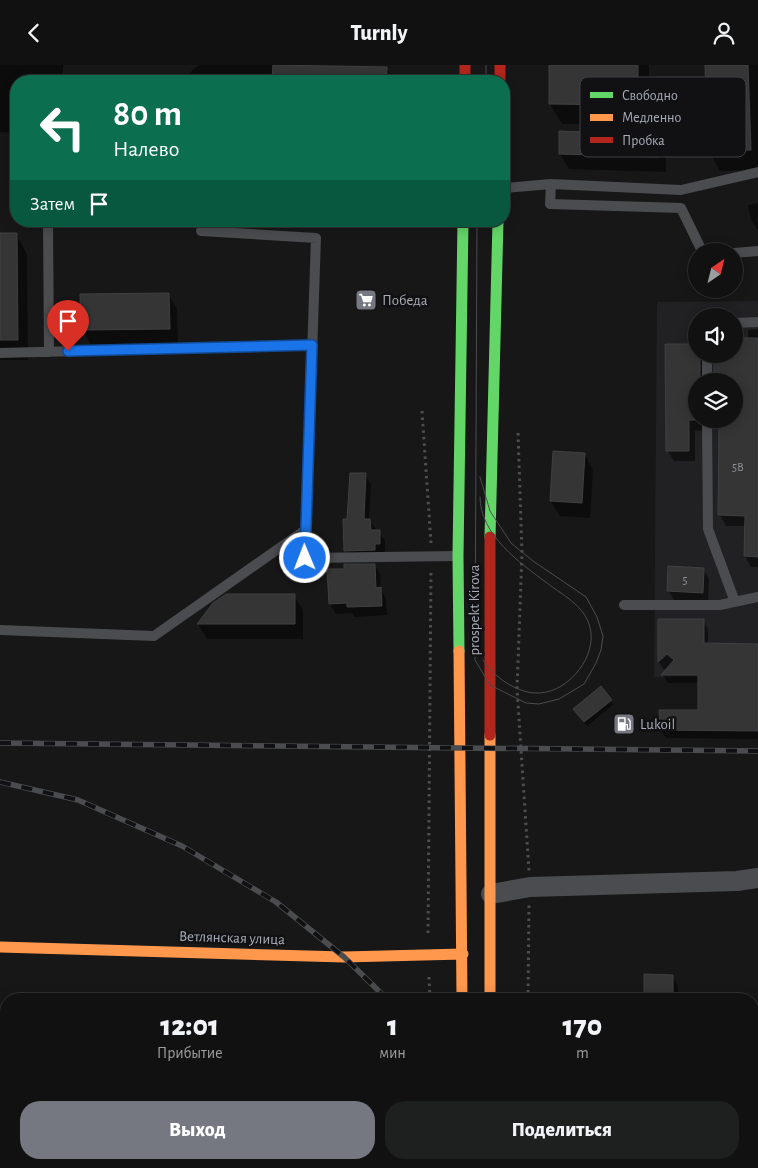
<!DOCTYPE html>
<html lang="ru">
<meta charset="utf-8">
<style>
:root{--surface:#111;--page:#1e1f1f;--text:#f1f3f6;--muted:#9c9d9f;--line:#303131;--accent:#757880}
body{margin:0;font-family:"Alegreya Sans",sans-serif;background:var(--page);color:var(--text);height:100vh;display:flex;flex-direction:column;font-size:19px;white-space:nowrap}
*{box-sizing:border-box;margin:0}
p{font-size:16px;color:var(--muted)}
.icon{flex:none;width:28px;height:28px;fill:none;stroke:currentColor;stroke-width:2;stroke-linecap:round;stroke-linejoin:round}
.map{position:relative;flex:1;overflow:hidden}
.drawer{position:absolute;left:0px;top:928px;width:759px;height:176px;display:flex;flex-direction:column;background:var(--surface);border-radius:20px 20px 0 0;box-shadow:0 2px 12px #0003,0 0 0 1px var(--line)}
.drawer>*{flex:none}
.hud{position:absolute;left:10px;top:10px;width:500px;height:152px;border-radius:20px;box-shadow:0 2px 12px #0003,0 0 0 1px var(--line);background:#0b6e4f;color:#fff;overflow:hidden}
.needle{width:32px;rotate:35deg}
.controls{position:absolute;left:688px;top:178px;display:grid;gap:10px}
.controls a{display:grid;place-items:center;width:55px;height:55px;border-radius:50%;background:var(--surface);box-shadow:0 2px 12px #0003,0 0 0 1px var(--line);font-size:25px}
.pin{position:absolute;display:grid;place-items:center;width:42px;height:42px;color:#fff;margin:-51px -21px;border-radius:50% 50% 50% 0;rotate:-45deg;box-shadow:0 0 5px #0007}
.pin .icon{rotate:45deg}
.me{position:absolute;width:55px;margin:-28px;rotate:359deg;stroke-linejoin:round;filter:drop-shadow(0 0 4px #0008)}
.turn{display:flex;align-items:center;gap:18px;height:105px;padding:0 20px;font-size:22px}
.turn .icon{width:65px;height:65px;stroke-width:2.5}
.turn b{display:block;font-size:35px;line-height:42px}
.then{display:flex;align-items:center;height:48px;padding:0 20px;background:#0003;gap:10px;font-size:19px}
.eta{display:flex;justify-content:space-evenly;align-items:center;height:85px;text-align:center}
.eta b{font-size:30px;font-weight:800;line-height:35px}
.button{display:flex;gap:10px;margin-top:auto;padding:10px 20px}
.button a{flex:1;height:58px;border-radius:20px;background:var(--accent);color:#fff;font-size:20px;font-weight:800;line-height:58px;text-align:center}
.button a+a{background:var(--page);color:var(--text)}
header{display:flex;justify-content:space-between;align-items:center;height:65px;padding:0 20px;background:var(--surface);font-size:22px;font-weight:800}
.map>svg:first-child{display:block}
</style>
<header><svg class="icon" aria-label="back" viewBox="0 0 24 24"><path d="M15 5l-7 7 7 7"/></svg>Turnly<svg class="icon" aria-label="person" viewBox="0 0 24 24"><circle cx="12" cy="8" r="4"/><path d="M4 21q1-7 8-7t8 7"/></svg></header>
<div class="map">
<svg width="758" height="1103" viewBox="0 0 758 1103">
<rect width="100%" height="100%" fill="#171717"/>
<path fill="#212123" fill-rule="evenodd" d="M 758,236 L 758,613 L 654,612 L 657,237 ZM 696,251 L 734,251 L 734,289 L 696,289 ZM 696,316 L 734,316 L 734,354 L 696,354 Z
M 753,1015 L 758,1015 L 758,1103 L 530,1103 L 530,1098 L 752,1098 Z"/>
<path fill="#0007" fill-rule="evenodd" d="M 0,0 L 63,0 L 63,16 L 16,16 L 16,68 L 0,67 Z
M 199,0 L 323,0 L 322,2 L 387,3 L 395,16 L 180,16 Z
M 550,0 L 649,0 L 649,59 L 562,59 L 550,39 Z
M 706,0 L 758,0 L 758,105 L 720,106 L 709,86 Z
M 658,63 L 666,78 L 666,107 L 569,104 L 560,89 L 641,70 Z
M 758,138 L 758,164 L 757,164 L 751,154 L 748,140 Z
M 0,169 L 16,169 L 27,189 L 28,295 L 0,295 Z
M 168,229 L 177,244 L 178,279 L 91,280 L 82,264 Z
M 758,264 L 758,502 L 751,502 L 745,491 L 746,461 L 726,461 L 720,450 L 720,364 L 718,360 L 713,357 L 707,361 L 706,365 L 695,366 L 695,396 L 674,396 L 667,385 L 666,280 L 696,280 L 696,289 L 734,289 L 734,274 L 748,274 L 748,265 ZM 715,292 L 715,316 L 734,316 L 734,354 L 696,354 L 696,316 L 706,316 L 709,294 Z
M 585,390 L 593,405 L 590,453 L 560,451 L 551,436 Z
M 365,410 L 371,420 L 369,455 L 385,476 L 385,489 L 351,495 L 345,485 L 349,455 Z
M 375,500 L 380,510 L 381,524 L 386,534 L 387,550 L 354,552 L 352,548 L 336,549 L 330,539 L 345,505 Z
M 703,504 L 709,514 L 708,537 L 674,536 L 669,526 Z
M 294,530 L 303,545 L 303,574 L 207,574 L 198,559 Z
M 659,556 L 703,556 L 708,564 L 708,580 L 758,580 L 758,674 L 666,673 L 661,665 L 699,646 L 699,618 L 668,618 L 663,610 L 672,600 L 664,605 L 659,597 Z
M 611,635 L 613,640 L 587,661 L 577,649 Z
M 672,911 L 678,921 L 678,934 L 645,934 Z"/>
<path fill="#353536" stroke="#3f4043" d="M 273,0 L 387,2 L 387,16 L 272,14 Z
M 549,0 L 638,0 L 638,40 L 549,39 Z
M 705,0 L 748,0 L 751,85 L 708,86 Z
M 640,61 L 658,62 L 658,92 L 559,89 L 559,66 L 640,69 Z
M 0,168 L 17,168 L 18,275 L 0,275 Z
M 169,228 L 170,264 L 81,265 L 80,229 Z
M 734,273 L 758,273 L 758,492 L 744,491 L 745,451 L 718,450 L 719,354 L 734,354 L 734,316 L 714,316 L 714,289 L 734,289 Z
M 665,279 L 696,279 L 696,289 L 700,289 L 700,316 L 696,316 L 696,355 L 689,355 L 689,386 L 666,386 Z
M 553,386 L 585,388 L 582,438 L 550,436 Z
M 350,408 L 366,408 L 364,454 L 370,454 L 371,465 L 380,465 L 380,479 L 375,479 L 375,485 L 344,486 L 343,454 L 347,454 Z
M 344,499 L 375,499 L 376,523 L 381,522 L 382,541 L 347,542 L 347,538 L 329,539 L 327,504 L 344,504 Z
M 668,501 L 704,503 L 703,528 L 667,526 Z
M 226,529 L 295,529 L 295,559 L 197,559 L 213,538 Z
M 658,554 L 704,554 L 704,578 L 758,579 L 758,666 L 660,665 L 659,645 L 698,645 L 698,610 L 661,610 L 674,595 L 667,589 L 658,597 Z
M 601,621 L 612,635 L 584,657 L 573,644 Z
M 644,909 L 673,910 L 673,934 L 644,934 Z"/>
<g fill="none" stroke-linecap="round" stroke-linejoin="round">
<path stroke="#4d4e52" stroke-width="3" stroke-dasharray="2.5 4" stroke-linecap="butt" d="M 422,346 L 431,478
M 518,368 L 522,488 L 517,624 L 529,806
M 428,868 L 431,504
M 429,912 L 430,934
M 528,934 L 529,839
M 430,1103 L 430,1098
M 525,1103 L 525,1098"/>
<path stroke="#4b4c50" stroke-width="10" d="M 551,119 L 550,139 L 681,143 L 702,186
M 504,123 L 551,119 L 681,125 L 758,107
M 48,156 L 49,287
M 201,166 L 316,173 L 305,493 L 457,491
M 734,188 L 758,186
M 734,258 L 758,257
M 0,288 L 312,280
M 707,289 L 707,316
M 707,354 L 708,464 L 735,537
M 624,540 L 720,540 L 758,532
M 0,565 L 154,571 L 305,465
M 0,998 L 6,996
M 0,1084 L 5,1103"/>
<path stroke="#4b4c50" stroke-width="20" d="M 491,829 L 530,822 L 737,816 L 758,813"/>
<path stroke="#63d668" stroke-width="11" d="M 490,472 L 498,156
M 459,586 L 458,491 L 463,156"/>
<path stroke="#ff974d" stroke-width="11" d="M 459,586 L 462,934
M 490,670 L 490,934
M 0,882 L 344,892 L 463,889
M 488,1098 L 488,1103"/>
<path stroke="#b3261e" stroke-width="11" d="M 465,0 L 465,16
M 500,0 L 500,16
M 490,472 L 490,670
M 460,1098 L 460,1103"/>
<path stroke="#4b4c4f" stroke-width="1" d="M 486,16 L 486,0
M 477,156 L 475,595 L 490,620 L 526,638 L 539,639 L 559,634 L 584,619 L 596,598 L 601,585 L 603,571 L 597,552 L 586,532 L 533,496 L 511,478 L 490,446 L 480,412
M 480,432 C 480,470 520,498 547,518 C 565,532 588,542 591,568 C 594,596 565,630 535,628 C 515,627 493,611 483,595"/>
<g stroke="#4b4c4f" stroke-width="5.5">
<path id="rail" d="M 0,678 L 758,686
M 0,717 L 78,735 L 182,781 L 276,837 L 344,892 L 387,934
M 506,1098 L 510,1103"/>
</g>
<use href="#rail" stroke="#111113" stroke-width="4" stroke-dasharray="11" stroke-linecap="butt"/>
</g>
<g fill="none" stroke-linecap="round" stroke-linejoin="round">
<g stroke="#114b97" stroke-width="12">
<path id="route" d="M 68,286 L 312,280 L 305,493"/>
</g>
<use href="#route" stroke="#1a73e8" stroke-width="9"/>
</g>
<defs>
<g id="supermarket-square" transform="scale(1.125)"><rect x="-9" y="-9" width="18" height="18" rx="4" fill="#757880" stroke="#111113"/><path d="M-6-5.5h2.5l.6 2H6L4.5 2H-2.5L-4.4-4H-6ZM-1.5 3.2a1.3 1.3 0 1 0 .1 0ZM3 3.2a1.3 1.3 0 1 0 .1 0Z" fill="#fff"/></g>
<g id="fuel-square" transform="scale(1.125)"><rect x="-9" y="-9" width="18" height="18" rx="4" fill="#757880" stroke="#111113"/><path d="M-5.5-6h7V0h2V4h1.3V-2.5L3-4.5l.8-.8L6-3V5H2.5V1h-1V6h-7ZM-4.2-4.7v3.2H.2V-4.7Z" fill="#fff"/></g>
</defs>
<g fill-rule="evenodd">
<use href="#supermarket-square" x="366" y="235"/>
<use href="#fuel-square" x="624" y="659"/>
</g>
<g text-anchor="middle" dominant-baseline="central" stroke-width="5" stroke-linejoin="round" paint-order="stroke">
<g font-size="12" fill="#8b8f98">
<text x="738" y="402">5В</text>
<text x="685" y="515">5</text>
</g>
<g font-size="15" fill="#a8adb8" stroke="#111113" text-anchor="start">
<text x="382" y="235">Победа</text>
<text x="640" y="659">Lukoil</text>
</g>
<g font-size="15" fill="#a8adb8" stroke="#111113">
<text transform="translate(474 545) rotate(-90)">prospekt Kirova</text>
<text transform="translate(232 873) rotate(2)">Ветлянская улица</text>
</g>
</g>
<rect x="580" y="12" width="166" height="80" rx="8" fill="#111113" stroke="#3e4045" stroke-width="1"/>
<rect x="590" y="27" width="23" height="6" fill="#63d668"/>
<rect x="590" y="49" width="23" height="7" fill="#ff974d"/>
<rect x="590" y="72" width="23" height="6" fill="#b3261e"/>
<g font-size="14" fill="#a8adb8">
<text x="622" y="35">Свободно</text>
<text x="622" y="57">Медленно</text>
<text x="622" y="80">Пробка</text>
</g>
</svg>
<div class="controls">
<a><svg class="needle" viewBox="-14 -14 28 28"><path d="M0-13l5 13h-10z" fill="#e53935"/><path d="M0 13l5-13h-10z" fill="#9c9d9f"/></svg></a>
<a><svg class="icon" aria-label="sound" viewBox="0 0 24 24"><path d="M4 9h4l5-4v14l-5-4H4zM17 9q2 3 0 6"/></svg></a>
<a><svg class="icon" aria-label="layers" viewBox="0 0 24 24"><path d="M12 4l9 5-9 5-9-5zM3 14l9 5 9-5"/></svg></a>
</div>
<div class="pin" style="left:68px;top:286px;background:#d93025"><svg class="icon" aria-label="arrive" viewBox="0 0 24 24"><path d="M6 21V4h12l-3 4 3 4H6"/></svg></div>
<svg class="me" style="left:305px;top:493px" viewBox="-20 -20 40 40"><circle r="17" fill="#1a73e8" stroke="#fff" stroke-width="3"/><path d="M0-11L8 9 0 5-8 9z" fill="#fff"/></svg>
<div class="hud">
<div class="turn"><svg class="icon" aria-label="left" viewBox="0 0 24 24"><path d="M17 20v-9H6M10 6l-5 5 5 5"/></svg><div><b>80 m</b>Налево</div></div>
<div class="then">Затем<svg class="icon" aria-label="arrive" viewBox="0 0 24 24"><path d="M6 21V4h12l-3 4 3 4H6"/></svg></div>
</div>
<section class="drawer">
<div class="eta">
<div><b>12:01</b><p>Прибытие</p></div>
<div><b>1</b><p>мин</p></div>
<div><b>170</b><p>m</p></div>
</div>
<div class="button"><a>Выход</a><a>Поделиться</a></div>
</section>
</div>
